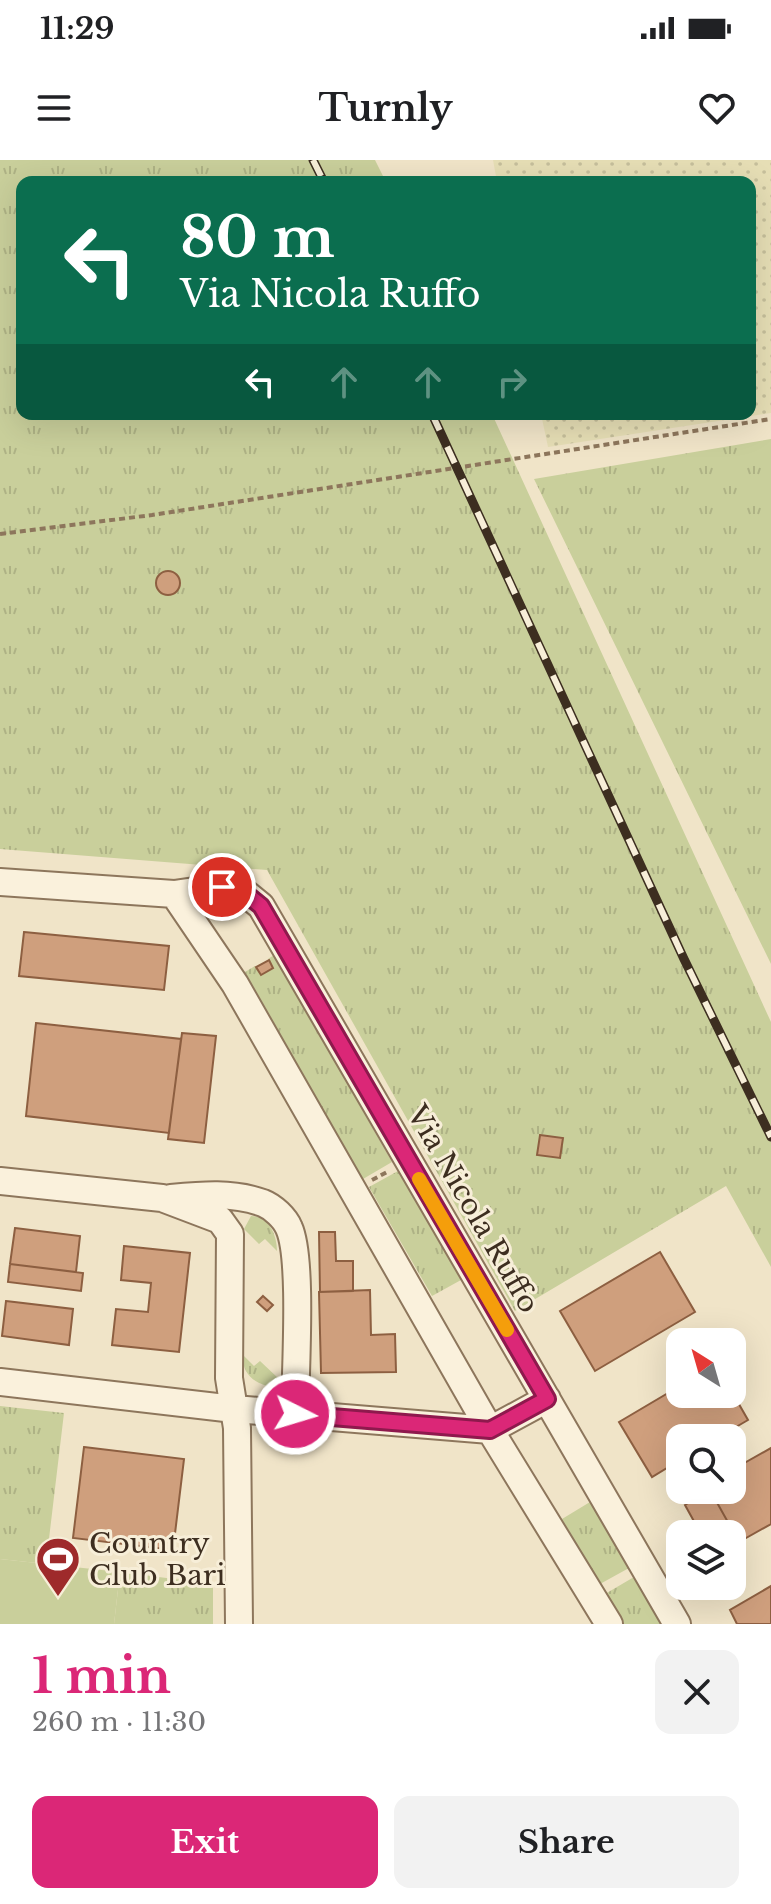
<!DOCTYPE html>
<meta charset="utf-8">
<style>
:root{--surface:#fff;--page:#f2f2f2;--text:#202124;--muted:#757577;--accent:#db2777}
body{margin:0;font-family:"Libre Baskerville",serif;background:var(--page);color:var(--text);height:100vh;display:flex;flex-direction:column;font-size:30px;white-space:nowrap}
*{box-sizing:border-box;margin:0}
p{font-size:26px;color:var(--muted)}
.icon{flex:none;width:44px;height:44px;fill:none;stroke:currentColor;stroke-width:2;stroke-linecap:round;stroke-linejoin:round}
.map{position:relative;height:1464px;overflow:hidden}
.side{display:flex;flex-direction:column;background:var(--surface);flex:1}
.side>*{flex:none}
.top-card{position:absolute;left:16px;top:16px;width:740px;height:244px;border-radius:16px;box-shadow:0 8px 32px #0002;background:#0b6e4f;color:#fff;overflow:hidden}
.needle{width:52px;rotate:323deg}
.buttons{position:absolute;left:666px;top:1168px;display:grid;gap:16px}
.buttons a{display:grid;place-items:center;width:80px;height:80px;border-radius:16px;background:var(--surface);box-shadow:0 8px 32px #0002;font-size:40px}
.pin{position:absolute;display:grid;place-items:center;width:68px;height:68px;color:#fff;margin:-34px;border:4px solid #fff;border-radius:50%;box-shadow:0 2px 8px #0007}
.me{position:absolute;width:88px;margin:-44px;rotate:95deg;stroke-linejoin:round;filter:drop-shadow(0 0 6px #0008)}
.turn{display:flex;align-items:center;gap:28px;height:168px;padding:0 32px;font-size:36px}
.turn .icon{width:104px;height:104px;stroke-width:2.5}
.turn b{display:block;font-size:56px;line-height:68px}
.lanes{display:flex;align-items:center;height:76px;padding:0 32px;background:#0003;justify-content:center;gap:40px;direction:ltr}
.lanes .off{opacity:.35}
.round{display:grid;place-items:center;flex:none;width:84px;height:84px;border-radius:16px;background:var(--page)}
.overview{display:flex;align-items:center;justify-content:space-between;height:136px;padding:0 32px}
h1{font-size:48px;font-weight:700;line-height:60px;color:var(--accent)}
.cta{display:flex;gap:16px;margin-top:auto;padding:16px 32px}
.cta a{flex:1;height:92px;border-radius:16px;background:var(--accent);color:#fff;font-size:32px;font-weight:700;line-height:92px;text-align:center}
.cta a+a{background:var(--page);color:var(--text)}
.status{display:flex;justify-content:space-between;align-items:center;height:56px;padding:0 40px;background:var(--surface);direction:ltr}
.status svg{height:22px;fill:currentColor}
header{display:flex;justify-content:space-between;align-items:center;height:104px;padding:0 32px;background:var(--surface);font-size:36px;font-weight:700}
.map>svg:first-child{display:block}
</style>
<div class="status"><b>11:29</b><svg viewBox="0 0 49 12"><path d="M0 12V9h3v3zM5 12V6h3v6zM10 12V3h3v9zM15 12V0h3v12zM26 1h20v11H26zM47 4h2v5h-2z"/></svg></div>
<header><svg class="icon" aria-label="menu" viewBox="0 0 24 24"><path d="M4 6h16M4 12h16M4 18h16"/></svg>Turnly<svg class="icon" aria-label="heart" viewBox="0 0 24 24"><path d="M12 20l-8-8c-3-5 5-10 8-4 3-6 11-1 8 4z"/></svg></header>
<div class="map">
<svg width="771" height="1464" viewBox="0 0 771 1464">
<defs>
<pattern id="farmland-dots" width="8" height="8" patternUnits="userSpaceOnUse" patternTransform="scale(2)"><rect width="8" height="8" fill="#e6deb5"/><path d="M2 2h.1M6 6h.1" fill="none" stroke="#c6bf9b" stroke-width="1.8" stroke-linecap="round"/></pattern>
<pattern id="grass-tufts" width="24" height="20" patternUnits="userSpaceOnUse" patternTransform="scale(2)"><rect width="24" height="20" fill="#c9cf9b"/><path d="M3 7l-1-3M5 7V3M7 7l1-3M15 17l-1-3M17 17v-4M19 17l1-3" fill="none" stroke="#aeb285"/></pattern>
</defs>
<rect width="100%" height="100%" fill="#f0e4c8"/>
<path fill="url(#farmland-dots)" d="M 493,0 L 771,0 L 771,253 L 548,287 L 541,254 L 750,254 L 750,22 L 497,22 Z"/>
<path fill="url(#grass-tufts)" d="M 0,0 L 375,0 L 386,22 L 22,22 L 22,254 L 492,254 L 771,862 L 771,1107 L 726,1026 L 515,1151 L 267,710 L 0,689 Z
M 771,279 L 771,804 L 534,319 Z
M 274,795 L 392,1002 L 363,1019 L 245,812 L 255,806 L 261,815 L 273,807 L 268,799 Z
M 398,1011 L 461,1120 L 432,1136 L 369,1027 Z
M 251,1056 C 269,1056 277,1075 277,1091 L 265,1079 L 259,1084 L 244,1069 Z
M 242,1194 L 254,1206 L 260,1201 L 278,1218 L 274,1228 C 254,1223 243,1216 242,1194 Z
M 0,1246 L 64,1253 L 46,1404 L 0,1399 Z
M 590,1342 L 629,1408 L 600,1424 L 562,1359 Z
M 120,1412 L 213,1424 L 213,1464 L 114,1464 Z
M 634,1417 L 661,1464 L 623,1464 L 605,1434 Z"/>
<path fill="#c9cf9b" d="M 0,1399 L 120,1412 L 114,1464 L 0,1464 Z"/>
<path fill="#cf9f7d" stroke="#8d5f41" stroke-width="2" d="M156 423a12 12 0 1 1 24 0a12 12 0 1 1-24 0Z
M 24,772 L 169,786 L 164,830 L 19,816 Z
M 269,800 L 273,808 L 261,815 L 256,807 Z
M 36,863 L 181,879 L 169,973 L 26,956 Z
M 182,873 L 216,876 L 204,983 L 168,979 Z
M 540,975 L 563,978 L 560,998 L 537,995 Z
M 15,1068 L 80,1076 L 76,1112 L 10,1104 Z
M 319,1072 L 335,1072 L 336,1101 L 353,1101 L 353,1131 L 320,1132 Z
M 124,1086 L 190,1093 L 179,1192 L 112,1185 L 116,1149 L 148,1152 L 151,1123 L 121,1120 Z
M 660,1092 L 695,1152 L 595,1211 L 560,1151 Z
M 10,1104 L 83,1113 L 81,1131 L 8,1122 Z
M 370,1130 L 371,1175 L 395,1174 L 396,1212 L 321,1213 L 319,1132 Z
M 263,1136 L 273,1145 L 267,1151 L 257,1142 Z
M 6,1141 L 73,1149 L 69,1185 L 2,1176 Z
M 680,1226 L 680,1234 L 732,1232 L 748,1260 L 717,1278 L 680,1278 L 680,1300 L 652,1317 L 619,1262 Z
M 84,1287 L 184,1299 L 173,1390 L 73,1378 Z
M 771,1288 L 771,1364 L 739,1382 L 710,1330 L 732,1330 L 732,1310 Z
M 710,1330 L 739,1382 L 732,1386 L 732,1374 L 701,1374 L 685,1345 Z
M 771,1426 L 771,1464 L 737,1464 L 730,1450 Z"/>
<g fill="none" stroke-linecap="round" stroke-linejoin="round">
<g stroke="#8d765c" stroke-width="30">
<path id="minor" d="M 0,722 L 174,734 L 222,727 L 245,733 L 261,746 L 677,1464
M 174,734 L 235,824 L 490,1270 L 609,1464
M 0,1021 L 162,1038 L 220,1060 L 230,1074 L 229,1218 L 237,1268 L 239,1464
M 171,1038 C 202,1035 233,1032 263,1043 C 273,1047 285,1058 289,1068 C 303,1099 295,1215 295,1254
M 0,1222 L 234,1249 L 490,1270 L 547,1239"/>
</g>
<path stroke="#8d765c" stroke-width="4" stroke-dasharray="6 4" stroke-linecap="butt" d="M 0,374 L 152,355 L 771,259
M 372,1020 L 389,1011"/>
<use href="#minor" stroke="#faf1dc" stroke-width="26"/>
<g stroke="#3d2e20" stroke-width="9">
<path id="rail" d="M 313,0 L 324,22
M 432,254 L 684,799 L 771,977"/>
</g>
<use href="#rail" stroke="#f7eed8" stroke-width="6" stroke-dasharray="18" stroke-linecap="butt"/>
</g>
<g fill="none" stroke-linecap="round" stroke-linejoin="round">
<g stroke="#8e194d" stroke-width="20">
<path id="route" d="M 222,727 L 245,733 L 261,746 L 547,1239 L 490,1270 L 295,1254"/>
</g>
<use href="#route" stroke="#db2777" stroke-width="14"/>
<path stroke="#f59e0b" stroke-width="14" d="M 419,1019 L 507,1170"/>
</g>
<defs>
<g id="stadium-pin" transform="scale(2.3)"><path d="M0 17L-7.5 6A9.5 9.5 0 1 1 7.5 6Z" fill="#9e2a2b" stroke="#f7eed8"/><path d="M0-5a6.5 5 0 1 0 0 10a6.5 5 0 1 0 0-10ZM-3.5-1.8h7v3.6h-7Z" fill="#fff"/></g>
</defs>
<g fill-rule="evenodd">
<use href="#stadium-pin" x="58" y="1399"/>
</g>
<g text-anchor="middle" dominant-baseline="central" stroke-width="6" stroke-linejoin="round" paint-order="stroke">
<g font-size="28" fill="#3d2e20" stroke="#f7eed8">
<text transform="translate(473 1049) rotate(60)">Via Nicola Ruffo</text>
</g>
<g font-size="28" fill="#3d2e20" stroke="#f7eed8" text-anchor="start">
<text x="89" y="1383">Country<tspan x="89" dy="32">Club Bari</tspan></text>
</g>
</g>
</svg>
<div class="buttons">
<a><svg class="needle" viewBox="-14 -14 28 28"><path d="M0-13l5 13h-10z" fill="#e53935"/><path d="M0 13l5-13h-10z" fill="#757577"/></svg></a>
<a><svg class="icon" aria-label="search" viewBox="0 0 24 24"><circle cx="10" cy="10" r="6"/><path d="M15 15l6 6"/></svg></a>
<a><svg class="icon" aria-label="layers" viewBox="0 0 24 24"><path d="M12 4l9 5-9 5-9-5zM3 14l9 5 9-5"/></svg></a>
</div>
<div class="pin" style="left:222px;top:727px;background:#d93025"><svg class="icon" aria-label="arrive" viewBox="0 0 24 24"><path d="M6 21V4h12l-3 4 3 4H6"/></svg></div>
<svg class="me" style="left:295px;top:1254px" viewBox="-20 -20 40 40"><circle r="17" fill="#db2777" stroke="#fff" stroke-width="3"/><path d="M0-11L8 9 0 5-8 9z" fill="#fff"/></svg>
<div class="top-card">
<div class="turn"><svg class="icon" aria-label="left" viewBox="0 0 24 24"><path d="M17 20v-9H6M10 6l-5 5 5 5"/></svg><div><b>80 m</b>Via Nicola Ruffo</div></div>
<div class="lanes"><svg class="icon" aria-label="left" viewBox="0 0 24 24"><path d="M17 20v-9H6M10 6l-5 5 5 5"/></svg><svg class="icon off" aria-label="ahead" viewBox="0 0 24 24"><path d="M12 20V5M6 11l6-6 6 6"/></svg><svg class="icon off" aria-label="ahead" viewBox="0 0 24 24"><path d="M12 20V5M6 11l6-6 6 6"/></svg><svg class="icon off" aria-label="right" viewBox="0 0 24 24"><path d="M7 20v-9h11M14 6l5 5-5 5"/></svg></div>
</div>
</div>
<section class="side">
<div class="overview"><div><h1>1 min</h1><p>260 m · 11:30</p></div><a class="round"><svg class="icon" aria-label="close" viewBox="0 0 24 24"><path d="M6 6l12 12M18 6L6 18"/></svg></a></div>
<div class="cta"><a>Exit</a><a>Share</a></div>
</section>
